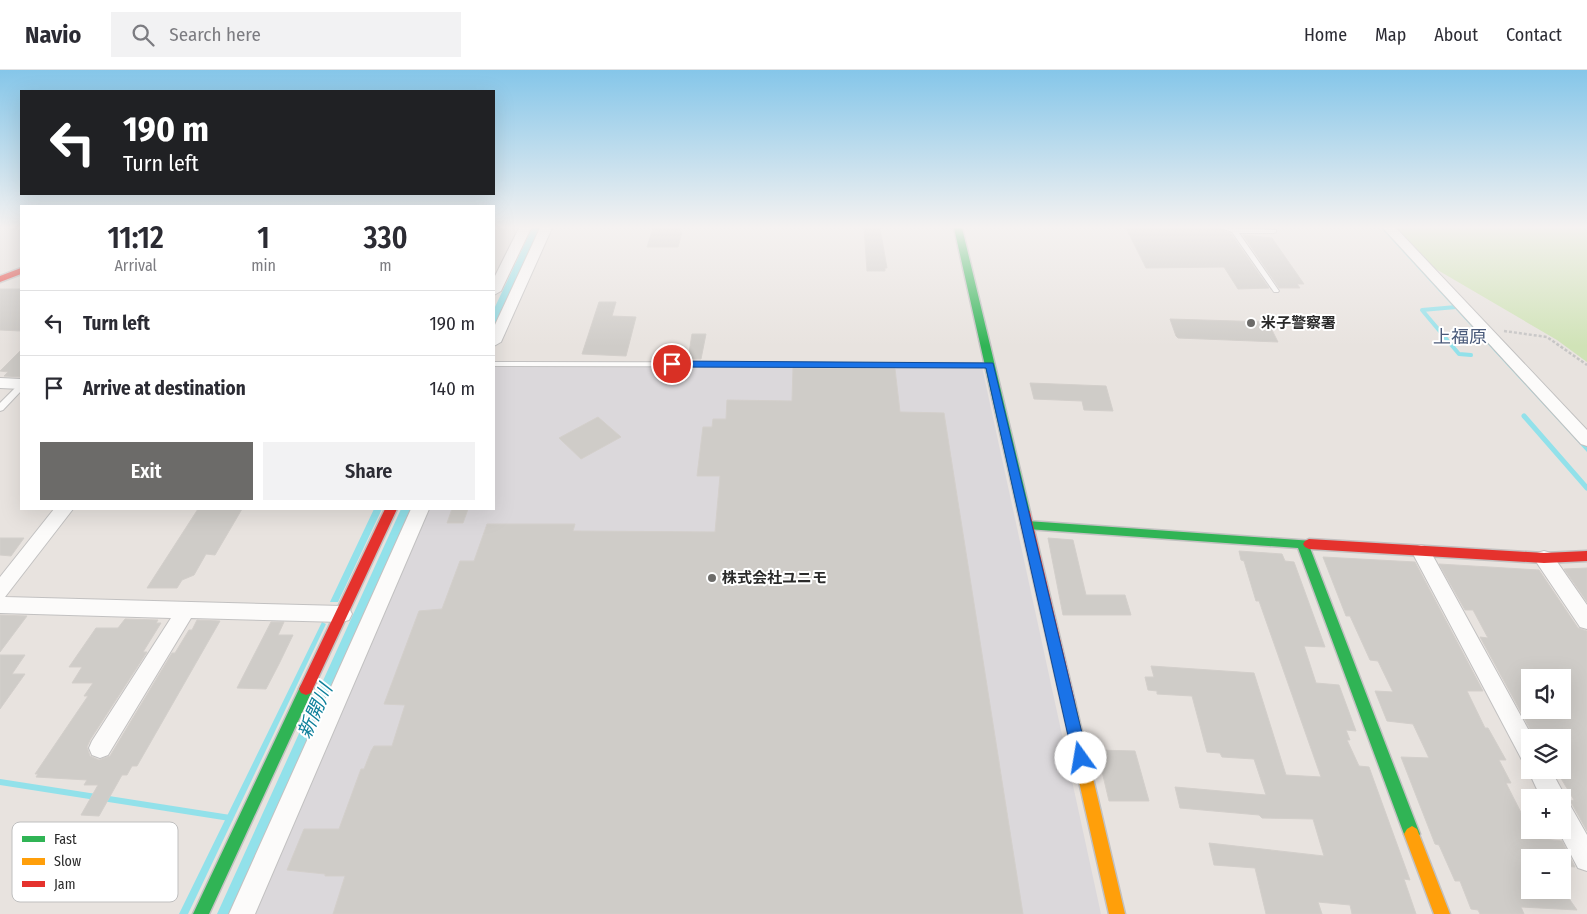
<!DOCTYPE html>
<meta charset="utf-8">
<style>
:root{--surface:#fff;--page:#f2f2f3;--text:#2b2b33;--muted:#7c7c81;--line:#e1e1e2;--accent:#6c6b69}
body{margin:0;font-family:"Fira Sans Condensed","Noto Sans JP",sans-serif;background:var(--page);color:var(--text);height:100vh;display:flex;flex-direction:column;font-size:19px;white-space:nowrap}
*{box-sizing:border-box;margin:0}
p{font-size:16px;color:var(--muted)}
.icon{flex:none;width:28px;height:28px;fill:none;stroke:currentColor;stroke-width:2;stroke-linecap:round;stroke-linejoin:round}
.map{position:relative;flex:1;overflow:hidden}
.sheet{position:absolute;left:20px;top:135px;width:475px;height:305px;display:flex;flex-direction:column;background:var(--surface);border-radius:0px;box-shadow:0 5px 20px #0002}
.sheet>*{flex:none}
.guide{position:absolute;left:20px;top:20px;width:475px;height:105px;border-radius:0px;box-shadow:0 5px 20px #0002;background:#202124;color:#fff;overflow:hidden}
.fabs{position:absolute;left:1521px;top:599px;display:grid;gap:10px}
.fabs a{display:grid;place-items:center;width:50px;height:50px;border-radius:0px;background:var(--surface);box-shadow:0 5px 20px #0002;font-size:25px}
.pin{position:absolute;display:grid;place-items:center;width:42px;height:42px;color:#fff;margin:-21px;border:2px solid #fff;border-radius:50%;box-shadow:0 1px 5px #0007}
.me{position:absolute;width:55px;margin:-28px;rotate:347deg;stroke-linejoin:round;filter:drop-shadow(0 0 4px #0008)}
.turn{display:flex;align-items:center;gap:18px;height:105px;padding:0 20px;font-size:22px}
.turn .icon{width:65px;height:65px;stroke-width:2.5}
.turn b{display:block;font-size:35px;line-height:42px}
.eta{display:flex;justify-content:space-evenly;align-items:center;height:85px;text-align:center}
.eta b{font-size:30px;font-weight:600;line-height:35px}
.primary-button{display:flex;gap:10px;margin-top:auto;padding:10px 20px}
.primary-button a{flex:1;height:58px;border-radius:0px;background:var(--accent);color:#fff;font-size:20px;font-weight:600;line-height:58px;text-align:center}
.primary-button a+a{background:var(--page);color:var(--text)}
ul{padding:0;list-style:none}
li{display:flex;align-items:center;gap:15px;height:65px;padding:0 20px;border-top:1px solid var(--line)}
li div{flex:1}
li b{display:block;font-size:19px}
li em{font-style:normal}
header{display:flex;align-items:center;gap:30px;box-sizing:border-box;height:70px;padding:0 25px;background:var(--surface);border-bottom:1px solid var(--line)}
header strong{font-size:24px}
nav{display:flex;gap:28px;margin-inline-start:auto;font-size:18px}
.search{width:350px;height:45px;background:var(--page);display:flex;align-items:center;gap:12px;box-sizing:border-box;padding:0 18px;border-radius:0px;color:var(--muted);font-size:19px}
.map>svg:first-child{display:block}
</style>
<header>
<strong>Navio</strong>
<div class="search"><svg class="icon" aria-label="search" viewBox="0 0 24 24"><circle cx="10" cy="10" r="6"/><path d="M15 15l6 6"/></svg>Search here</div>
<nav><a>Home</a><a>Map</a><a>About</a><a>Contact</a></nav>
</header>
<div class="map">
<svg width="1587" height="844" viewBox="0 0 1587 844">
<rect width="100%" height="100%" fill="#e8e3df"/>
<path fill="#dbd8db" d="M 494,297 L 982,297 L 1101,844 L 251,844 L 427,439 L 494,439 Z"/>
<path fill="#d0e3b7" d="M 1394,158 L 1587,158 L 1587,292 L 1557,270 L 1429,195 Z"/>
<path fill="#92e1ea" d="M 532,158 L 543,158 L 494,260 L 494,239 Z
M 1381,158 L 1385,158 L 1587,375 L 1587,382 Z
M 374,439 L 382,439 L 338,532 L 330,532 Z
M 401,439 L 413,439 L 234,844 L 217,844 Z
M 322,552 L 326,554 L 188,844 L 179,844 Z"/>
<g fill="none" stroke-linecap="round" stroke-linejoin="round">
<path stroke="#92e1ea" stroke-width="4" d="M 1456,237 L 1422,240 L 1459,284 L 1471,285"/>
<path stroke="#92e1ea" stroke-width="5" d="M 1524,346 L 1587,418"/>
<path stroke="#92e1ea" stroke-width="6" d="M 0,712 L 230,748"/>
</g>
<path fill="#cfccc8" stroke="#d3cfcb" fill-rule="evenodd" d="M 653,158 L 680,158 L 679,162 L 682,162 L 678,177 L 647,177 Z
M 864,158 L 880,158 L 887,198 L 885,198 L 885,201 L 867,201 Z
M 1126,158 L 1219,158 L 1231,164 L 1269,218 L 1238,219 L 1224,197 L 1146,198 Z
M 1243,165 L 1272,168 L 1304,214 L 1297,214 L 1300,218 L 1279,218 Z
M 0,219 L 21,219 L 21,261 L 0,260 Z
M 599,232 L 616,232 L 612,246 L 636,247 L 626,286 L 582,284 Z
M 1170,249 L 1268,252 L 1278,272 L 1178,268 L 1176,266 Z
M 692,264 L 706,264 L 701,289 L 688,289 Z
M 21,280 L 21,307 L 4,306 L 8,302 L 0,301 Z
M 793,298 L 895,299 L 900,342 L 944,343 L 1023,844 L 333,844 L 345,806 L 325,806 L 325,804 L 287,800 L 304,759 L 339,759 L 361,699 L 364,699 L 371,681 L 374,676 L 392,676 L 405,635 L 384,634 L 419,541 L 442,539 L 460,491 L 474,491 L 487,454 L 575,454 L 573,461 L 715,462 L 720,406 L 697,406 L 703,357 L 712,357 L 713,349 L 726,349 L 727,330 L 792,331 Z
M 1030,313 L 1106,316 L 1113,341 L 1084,340 L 1082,331 L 1034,329 Z
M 598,347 L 621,367 L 581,389 L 559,368 Z
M 198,439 L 242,439 L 215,485 L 206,484 L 194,505 L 182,510 L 177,518 L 147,518 Z
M 452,439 L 468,439 L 463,453 L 447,453 Z
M 0,468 L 24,468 L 11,486 L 0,485 Z
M 1048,468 L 1073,470 L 1086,525 L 1125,525 L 1131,545 L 1063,545 Z
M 1239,481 L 1282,484 L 1285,491 L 1294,492 L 1325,577 L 1304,576 L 1316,613 L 1339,615 L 1356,661 L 1346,660 L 1350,670 L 1347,670 L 1359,696 L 1369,697 L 1410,810 L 1404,809 L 1416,844 L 1352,844 L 1350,835 L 1318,832 L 1322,844 L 1266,844 L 1255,798 L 1214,795 L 1209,773 L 1324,786 L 1313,749 L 1262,748 L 1259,745 L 1180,738 L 1175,717 L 1266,725 L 1254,689 L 1222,687 L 1220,683 L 1207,682 L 1192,626 L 1157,624 L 1157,621 L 1148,620 L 1145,607 L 1154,607 L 1151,596 L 1254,603 L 1286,705 L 1321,707 L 1259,531 L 1256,531 L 1244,491 L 1241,490 Z
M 1323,487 L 1415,492 L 1483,621 L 1467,621 L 1485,658 L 1488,658 L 1506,690 L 1499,690 L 1511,713 L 1506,713 L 1534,768 L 1562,771 L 1575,797 L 1562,796 L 1562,788 L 1530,788 L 1530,820 L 1563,820 L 1577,840 L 1521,837 L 1524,844 L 1480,844 L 1478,840 L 1471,839 L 1460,811 L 1455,811 L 1439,775 L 1435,774 L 1401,687 L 1429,688 L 1413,654 L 1387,651 L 1375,621 L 1393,622 L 1378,591 L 1370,590 L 1350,546 L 1346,546 Z
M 1439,494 L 1539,500 L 1578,558 L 1587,561 L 1587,761 L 1572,734 L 1567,731 L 1574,730 L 1556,700 L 1564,700 L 1562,668 L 1535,668 L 1480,567 L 1488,568 L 1473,540 L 1465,540 ZM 1530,608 L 1562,608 L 1562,640 L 1530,640 Z
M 1587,498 L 1587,532 L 1564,499 Z
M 0,545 L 27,546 L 0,582 Z
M 125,549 L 158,550 L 156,553 L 161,553 L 143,582 L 147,582 L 90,670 L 87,677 L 90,686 L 99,690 L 110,686 L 172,583 L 175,583 L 189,560 L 192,560 L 197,550 L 220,551 L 137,696 L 132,696 L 127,705 L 122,705 L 99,746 L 81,745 L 98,715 L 84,715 L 87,710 L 36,707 L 38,704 L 35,704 L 88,626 L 84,626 L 93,613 L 72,613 L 82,597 L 69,597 L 96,558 L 118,558 Z
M 271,552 L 284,552 L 278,565 L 293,565 L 279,594 L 266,619 L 237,618 Z
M 0,585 L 25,585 L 12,604 L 25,604 L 0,639 Z
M 1097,680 L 1135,681 L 1149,731 L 1109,731 Z"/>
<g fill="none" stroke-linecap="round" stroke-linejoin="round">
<g stroke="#c2c1c1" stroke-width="2">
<path id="lane" d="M 1221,158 L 1276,160 L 1276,162 L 1274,163 L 1239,163 L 1279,221 L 1278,222 L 1274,222 L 1232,162 Z
M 494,292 L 990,293 L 994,295 L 990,297 L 494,296 Z
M 18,315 L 21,315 L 21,321 L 3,340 L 0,341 L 0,333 Z"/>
</g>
<g stroke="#c2c1c1" stroke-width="2">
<path id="street" d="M 519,158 L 531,158 L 501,221 L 494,225 L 494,208 Z
M 540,158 L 552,158 L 501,272 L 494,276 L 494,257 Z
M 1383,158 L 1396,158 L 1587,360 L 1587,376 L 1581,374 Z
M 0,308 L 21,309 L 21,319 L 0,318 Z
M 54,439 L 73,439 L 5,527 L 342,536 L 349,538 L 352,544 L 349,550 L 342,552 L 191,548 L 108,685 L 100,688 L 92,685 L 89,678 L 92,671 L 171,548 L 0,543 L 0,507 Z
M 411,439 L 429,439 L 255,844 L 229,844 Z
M 1421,475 L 1428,477 L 1533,668 L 1530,668 L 1530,693 L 1522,690 L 1412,482 L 1414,477 Z
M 1544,481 L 1551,483 L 1587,535 L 1587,559 L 1580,557 L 1537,493 L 1535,488 L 1537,483 Z
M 1530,695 L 1530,700 L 1551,700 L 1566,728 L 1564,732 L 1570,735 L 1587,765 L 1587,801 L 1578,798 L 1558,760 L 1562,760 L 1562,728 L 1541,728 L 1528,700 Z"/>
</g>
<g stroke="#c2c1c1" stroke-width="3">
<path id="fast" d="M 954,158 L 962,158 L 1030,442 L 1028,445 L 1020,445 L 1018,442 Z
M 1027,451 L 1313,471 L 1315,474 L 1310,478 L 1420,764 L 1417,769 L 1412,772 L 1407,769 L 1404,764 L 1298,478 L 1027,459 L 1023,458 L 1021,455 L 1023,452 Z
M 306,613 L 311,615 L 313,619 L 209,844 L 193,844 L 301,615 Z"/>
</g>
<g stroke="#c2c1c1" stroke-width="3">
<path id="slow" d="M 1068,626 L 1073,628 L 1075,632 L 1125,844 L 1109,844 L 1061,632 L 1063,628 Z
M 1412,756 L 1417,759 L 1450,844 L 1434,844 L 1404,764 L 1407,759 Z"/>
</g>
<g stroke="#c2c1c1" stroke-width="3">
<path id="jam" d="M 21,198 L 21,204 L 0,212 L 0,206 Z
M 1024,438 L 1028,439 L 1030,442 L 1075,632 L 1073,636 L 1068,638 L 1063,636 L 1061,632 L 1018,442 L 1020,439 Z
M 385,439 L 397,439 L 311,623 L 306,625 L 301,623 L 299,619 Z
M 1309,469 L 1544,483 L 1587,481 L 1587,491 L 1544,493 L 1309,479 L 1305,477 L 1303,474 L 1305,471 Z"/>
</g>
<path stroke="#c6c5c5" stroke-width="2.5" stroke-dasharray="3 2" stroke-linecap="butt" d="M 1504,261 L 1547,267 L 1587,295"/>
<use href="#lane" fill="#fcfbfa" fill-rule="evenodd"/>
<use href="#street" fill="#fcfbfa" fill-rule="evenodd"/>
<use href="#fast" fill="#30b455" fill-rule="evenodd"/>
<use href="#slow" fill="#ff9f0a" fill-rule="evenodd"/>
<use href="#jam" fill="#e5322d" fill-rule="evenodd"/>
</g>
<linearGradient id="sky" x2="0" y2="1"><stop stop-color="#85c6e9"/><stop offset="0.57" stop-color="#f5f2f1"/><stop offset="1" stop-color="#f5f2f1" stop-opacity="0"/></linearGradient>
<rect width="1587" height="276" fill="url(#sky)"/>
<path fill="#1a73e8" stroke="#114b97" d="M 672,291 L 993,293 L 1088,688 L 1086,693 L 1081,695 L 1076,693 L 1073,688 L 986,298 L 669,297 L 667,294 Z"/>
<g fill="#6c6b69" stroke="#fff" stroke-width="2">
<circle cx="1251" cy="253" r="5"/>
<circle cx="712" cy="508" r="5"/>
</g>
<g text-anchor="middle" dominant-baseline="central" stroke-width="4" stroke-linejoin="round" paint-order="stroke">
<g font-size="15" font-weight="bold" fill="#2a2a2a" stroke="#fff" text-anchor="start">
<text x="1261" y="253">米子警察署</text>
<text x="722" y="508">株式会社ユニモ</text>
</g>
<g font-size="18" fill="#4a5a7a" stroke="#fff">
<text x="1460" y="267">上福原</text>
</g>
<g font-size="19" font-style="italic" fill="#0d7f9a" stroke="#fff">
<text transform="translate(315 641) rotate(-66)">新開川</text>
</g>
</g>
<rect x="12" y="752" width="166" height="80" rx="8" fill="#fff" stroke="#bfbfbf" stroke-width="1"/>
<rect x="22" y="766" width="23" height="6" fill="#30b455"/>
<rect x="22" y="788" width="23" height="7" fill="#ff9f0a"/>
<rect x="22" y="811" width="23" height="6" fill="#e5322d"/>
<g font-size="14" fill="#2a2a2a">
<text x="54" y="774">Fast</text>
<text x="54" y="796">Slow</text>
<text x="54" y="819">Jam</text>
</g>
</svg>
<div class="fabs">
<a><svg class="icon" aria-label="sound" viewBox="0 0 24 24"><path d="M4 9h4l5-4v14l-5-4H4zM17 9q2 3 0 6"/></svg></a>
<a><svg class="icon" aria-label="layers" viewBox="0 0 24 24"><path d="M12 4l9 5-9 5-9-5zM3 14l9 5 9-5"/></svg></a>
<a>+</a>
<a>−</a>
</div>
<div class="pin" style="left:672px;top:294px;background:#d93025"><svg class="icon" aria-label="arrive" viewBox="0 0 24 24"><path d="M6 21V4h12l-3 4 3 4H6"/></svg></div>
<svg class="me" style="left:1081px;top:688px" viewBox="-20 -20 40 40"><circle r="19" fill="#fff"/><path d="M0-13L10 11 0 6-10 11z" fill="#1a73e8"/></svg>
<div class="guide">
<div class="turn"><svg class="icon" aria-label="left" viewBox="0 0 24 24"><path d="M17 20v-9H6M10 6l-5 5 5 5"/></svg><div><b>190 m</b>Turn left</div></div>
</div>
<section class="sheet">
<div class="eta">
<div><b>11:12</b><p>Arrival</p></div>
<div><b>1</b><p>min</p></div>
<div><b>330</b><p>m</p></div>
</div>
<ul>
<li><svg class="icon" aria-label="left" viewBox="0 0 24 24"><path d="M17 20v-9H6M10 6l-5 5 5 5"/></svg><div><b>Turn left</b></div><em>190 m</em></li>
<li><svg class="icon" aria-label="arrive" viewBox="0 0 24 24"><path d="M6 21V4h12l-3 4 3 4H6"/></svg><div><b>Arrive at destination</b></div><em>140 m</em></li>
</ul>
<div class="primary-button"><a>Exit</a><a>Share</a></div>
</section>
</div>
